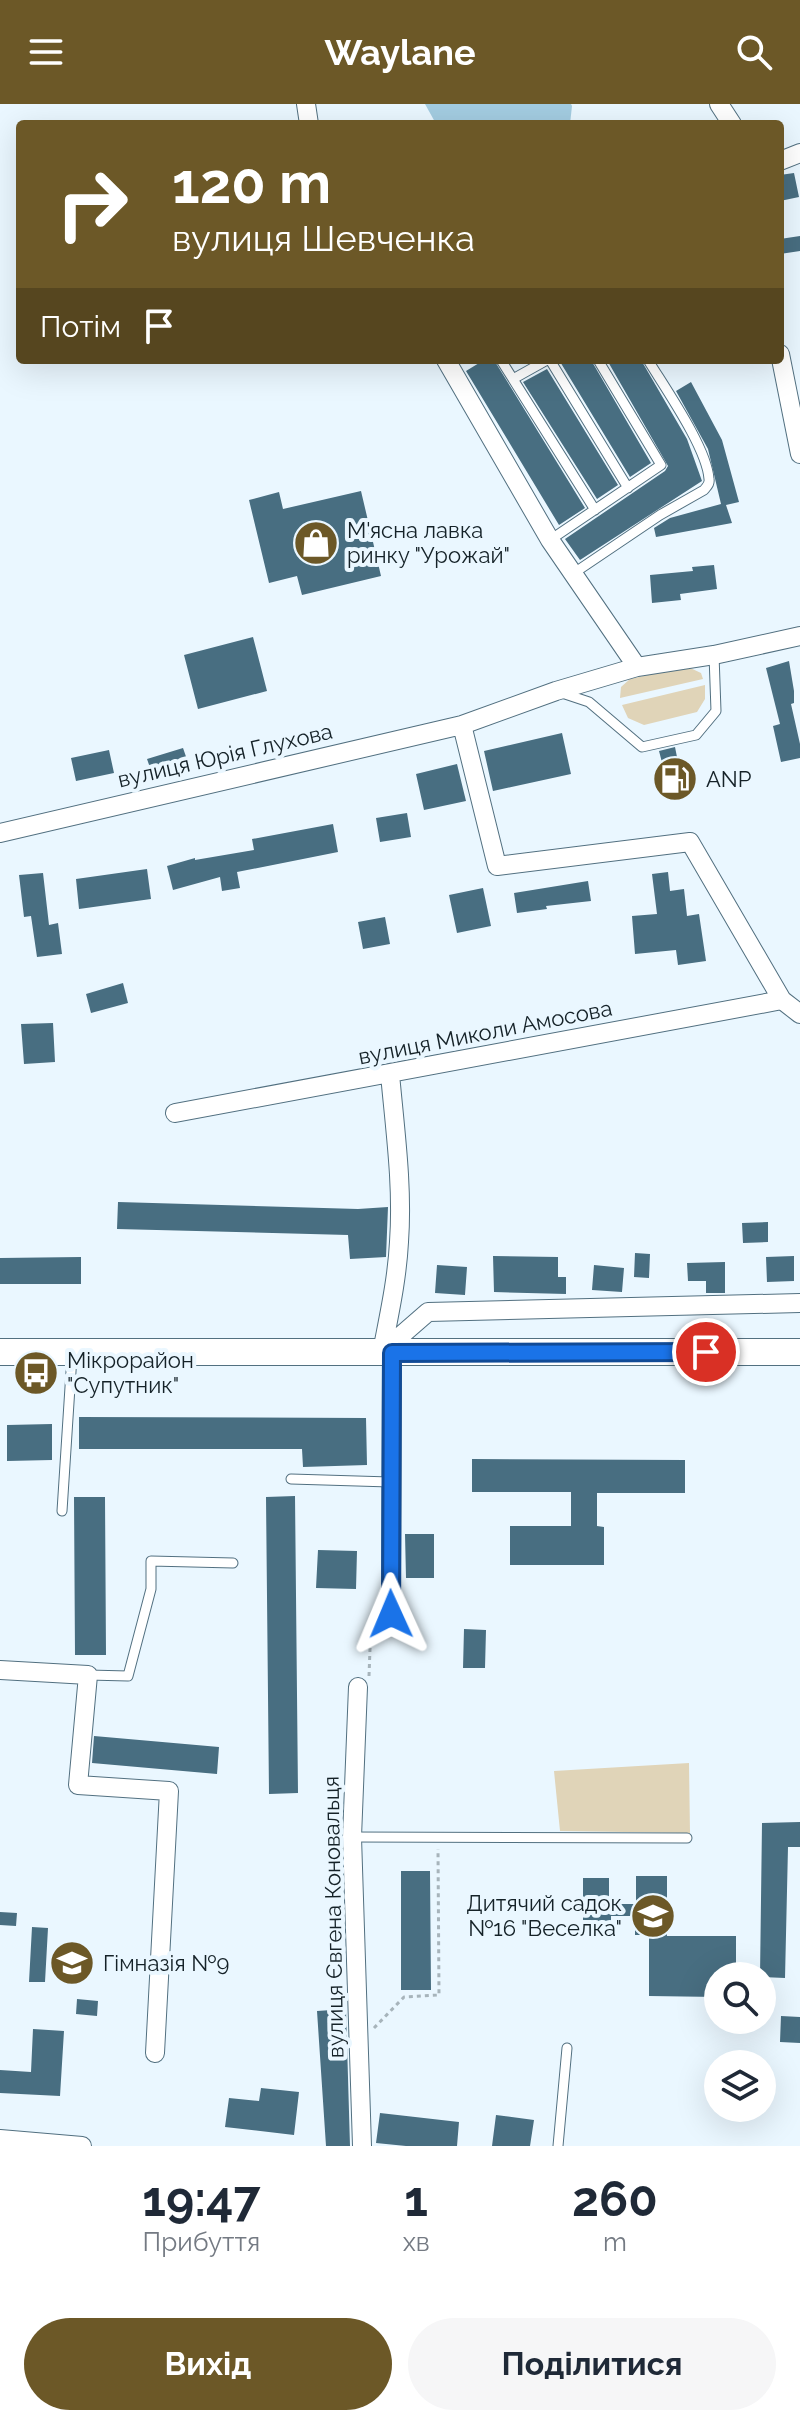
<!DOCTYPE html>
<html lang="uk">
<meta charset="utf-8">
<style>
:root{--surface:#fff;--page:#f6f6f7;--text:#1f2937;--muted:#747a83;--accent:#6c5827}
body{margin:0;font-family:Raleway,sans-serif;background:var(--page);color:var(--text);height:100vh;display:flex;flex-direction:column;font-size:30px;white-space:nowrap}
*{box-sizing:border-box;margin:0}
p{font-size:26px;color:var(--muted)}
.icon{flex:none;width:44px;height:44px;fill:none;stroke:currentColor;stroke-width:2;stroke-linecap:round;stroke-linejoin:round}
.map{position:relative;height:2042px;overflow:hidden}
.drawer{display:flex;flex-direction:column;background:var(--surface);flex:1}
.drawer>*{flex:none}
.top-card{position:absolute;left:16px;top:16px;width:768px;height:244px;border-radius:8px;box-shadow:0 8px 32px #0002;background:#6c5827;color:#fff;overflow:hidden}
.buttons{position:absolute;left:704px;top:1858px;display:grid;gap:16px}
.buttons a{display:grid;place-items:center;width:72px;height:72px;border-radius:50%;background:var(--surface);box-shadow:0 8px 32px #0002;font-size:40px}
.pin{position:absolute;display:grid;place-items:center;width:68px;height:68px;color:#fff;margin:-34px;border:4px solid #fff;border-radius:50%;box-shadow:0 2px 8px #0007}
.me{position:absolute;width:88px;margin:-44px;rotate:359deg;stroke-linejoin:round;filter:drop-shadow(0 0 6px #0008)}
.turn{display:flex;align-items:center;gap:28px;height:168px;padding:0 24px;font-size:36px}
.turn .icon{width:104px;height:104px;stroke-width:2.5}
.turn b{display:block;font-size:56px;line-height:68px}
.then{display:flex;align-items:center;height:76px;padding:0 24px;background:#0003;gap:16px;font-size:30px}
.eta{display:flex;justify-content:space-evenly;align-items:center;height:136px;text-align:center}
.eta b{font-size:48px;font-weight:700;line-height:56px}
.primary-button{display:flex;gap:16px;margin-top:auto;padding:16px 24px}
.primary-button a{flex:1;height:92px;border-radius:48px;background:var(--accent);color:#fff;font-size:32px;font-weight:700;line-height:92px;text-align:center}
.primary-button a+a{background:var(--page);color:var(--text)}
header{display:flex;justify-content:space-between;align-items:center;height:104px;padding:0 24px;background:var(--accent);color:#fff;font-size:36px;font-weight:700}
.map>svg:first-child{display:block}
</style>
<header><svg class="icon" aria-label="menu" viewBox="0 0 24 24"><path d="M4 6h16M4 12h16M4 18h16"/></svg>Waylane<svg class="icon" aria-label="search" viewBox="0 0 24 24"><circle cx="10" cy="10" r="6"/><path d="M15 15l6 6"/></svg></header>
<div class="map">
<svg width="800" height="2042" viewBox="0 0 800 2042">
<rect width="100%" height="100%" fill="#eaf7ff"/>
<path fill="#e0d4b8" d="M 686,562 L 701,569 L 703,575 L 620,594 L 621,583 L 630,575 Z
M 705,581 L 705,595 L 697,608 L 644,621 L 628,614 L 622,601 Z
M 689,1659 L 690,1729 L 560,1727 L 554,1667 Z"/>
<path fill="#a3cce1" d="M 425,0 L 571,0 L 572,2 L 570,20 L 439,20 L 435,18 Z"/>
<path fill="#486e81" d="M 794,69 L 799,93 L 780,97 L 780,71 Z
M 800,132 L 800,147 L 780,150 L 780,135 Z
M 484,256 L 494,256 L 585,404 L 559,421 L 466,267 Z
M 559,256 L 591,256 L 651,359 L 630,373 Z
M 607,256 L 641,256 L 687,335 L 702,377 L 580,456 L 565,435 L 665,367 L 668,362 Z
M 547,265 L 618,381 L 597,395 L 523,278 Z
M 691,278 L 722,336 L 739,398 L 726,401 L 732,419 L 656,433 L 654,424 L 670,414 L 721,400 L 708,345 L 676,287 Z
M 361,387 L 381,472 L 302,491 L 297,472 L 269,479 L 249,396 L 279,388 L 283,405 Z
M 714,461 L 717,485 L 680,490 L 681,496 L 652,499 L 650,471 L 693,467 L 692,463 Z
M 253,533 L 267,587 L 198,605 L 184,551 Z
M 789,557 L 794,587 L 794,599 L 791,600 L 800,640 L 800,654 L 781,658 L 773,622 L 780,620 L 766,564 Z
M 562,629 L 571,670 L 493,687 L 484,647 Z
M 675,643 L 679,663 L 664,666 L 659,647 Z
M 183,644 L 191,667 L 155,678 L 147,655 Z
M 109,646 L 114,669 L 76,677 L 71,654 Z
M 457,660 L 466,697 L 424,706 L 416,670 Z
M 407,709 L 411,733 L 380,738 L 376,714 Z
M 333,720 L 338,748 L 237,768 L 240,784 L 222,787 L 220,773 L 173,786 L 167,762 L 195,754 L 195,756 L 254,746 L 252,735 Z
M 147,765 L 151,795 L 79,805 L 76,775 Z
M 668,768 L 670,787 L 684,785 L 687,812 L 699,810 L 706,857 L 678,861 L 676,846 L 635,850 L 632,812 L 657,810 L 652,770 Z
M 43,769 L 49,821 L 58,819 L 62,850 L 37,853 L 31,812 L 24,813 L 19,771 Z
M 588,777 L 591,797 L 546,802 L 547,805 L 517,809 L 514,789 Z
M 483,784 L 491,822 L 457,829 L 449,791 Z
M 385,813 L 390,840 L 363,845 L 358,818 Z
M 123,879 L 128,899 L 91,909 L 86,890 Z
M 53,919 L 55,958 L 24,960 L 21,920 Z
M 118,1098 L 358,1105 L 388,1103 L 386,1153 L 350,1155 L 348,1131 L 117,1125 Z
M 768,1118 L 768,1138 L 743,1139 L 742,1119 Z
M 635,1149 L 650,1150 L 649,1174 L 634,1173 Z
M 493,1152 L 558,1153 L 558,1173 L 566,1173 L 566,1190 L 494,1188 Z
M 794,1152 L 794,1177 L 767,1178 L 766,1153 Z
M 81,1153 L 81,1180 L 0,1180 L 0,1154 Z
M 725,1158 L 725,1189 L 706,1189 L 706,1177 L 688,1177 L 687,1159 Z
M 437,1161 L 467,1163 L 465,1191 L 435,1189 Z
M 594,1161 L 624,1164 L 622,1188 L 592,1186 Z
M 79,1313 L 366,1314 L 367,1361 L 303,1363 L 302,1345 L 79,1345 Z
M 52,1320 L 52,1356 L 7,1357 L 7,1321 Z
M 472,1355 L 685,1356 L 685,1389 L 597,1389 L 597,1422 L 604,1423 L 604,1461 L 510,1461 L 510,1422 L 571,1422 L 571,1388 L 472,1388 Z
M 295,1392 L 298,1689 L 269,1690 L 266,1393 Z
M 74,1393 L 105,1393 L 106,1551 L 75,1551 Z
M 405,1430 L 434,1430 L 434,1474 L 406,1474 Z
M 318,1446 L 357,1447 L 356,1485 L 316,1484 Z
M 464,1525 L 486,1526 L 485,1564 L 463,1564 Z
M 94,1632 L 219,1643 L 217,1670 L 92,1659 Z
M 800,1718 L 800,1743 L 788,1743 L 785,1874 L 762,1873 L 760,1872 L 762,1719 Z
M 401,1767 L 430,1767 L 431,1886 L 401,1886 Z
M 636,1772 L 667,1772 L 667,1832 L 736,1832 L 736,1872 L 718,1872 L 718,1893 L 649,1892 L 649,1831 L 635,1831 L 635,1812 L 611,1812 L 611,1828 L 583,1828 L 583,1774 L 609,1774 L 609,1800 L 636,1800 Z
M 0,1808 L 17,1809 L 16,1822 L 0,1821 Z
M 32,1823 L 48,1824 L 45,1878 L 29,1878 Z
M 77,1895 L 98,1897 L 97,1912 L 76,1910 Z
M 346,1905 L 350,2042 L 326,2042 L 317,1907 Z
M 781,1912 L 800,1913 L 800,1939 L 780,1938 Z
M 33,1925 L 64,1927 L 60,1992 L 0,1989 L 0,1966 L 31,1968 Z
M 261,1984 L 299,1988 L 294,2031 L 225,2023 L 229,1994 L 259,1997 Z
M 380,2009 L 459,2018 L 457,2042 L 406,2042 L 376,2039 Z
M 496,2011 L 534,2016 L 530,2042 L 492,2042 Z"/>
<g fill="none" stroke-linecap="round" stroke-linejoin="round">
<g stroke="#527080" stroke-width="11">
<path id="service" d="M 501,256 L 595,406
M 550,256 L 628,384
M 513,275 L 547,256
M 550,436 L 661,361 L 598,256
M 574,469 L 660,411 L 704,386 C 707,382 710,380 709,375 C 707,344 665,284 648,256
M 562,589 L 589,598 L 642,643 L 696,631 L 716,607 L 714,551
M 291,1375 L 390,1378
M 62,1407 L 72,1252
M 88,1571 L 128,1572 L 151,1485 L 151,1457 L 233,1459
M 352,1733 L 687,1734
M 558,2042 L 567,1944"/>
</g>
<g stroke="#527080" stroke-width="20">
<path id="minor" d="M 306,0 L 309,20
M 719,0 L 732,20
M 780,57 L 800,49
M 780,250 L 800,350
M 446,256 L 550,436 L 637,563
M 462,621 L 497,762 L 690,738 L 782,896
M 0,729 L 462,621 L 556,587 L 637,563 L 714,551 L 800,532
M 175,1009 L 782,896 L 800,910
M 382,1248 L 428,1208 L 800,1199
M 382,1248 C 389,1211 397,1176 399,1138 C 403,1082 395,1026 390,970
M 391,1510 L 392,1249
M 0,1566 L 88,1571 L 78,1681 L 169,1687 L 155,1949
M 358,1583 L 352,1733 L 362,2042
M 0,2035 L 82,2042"/>
</g>
<g stroke="#527080" stroke-width="28">
<path id="secondary" d="M 0,1248 L 800,1248"/>
</g>
<path stroke="#a7b4bb" stroke-width="3" stroke-dasharray="4 4" stroke-linecap="butt" d="M 369,1572 L 371,1518 L 377,1519
M 374,1924 L 404,1893 L 439,1891 L 438,1745"/>
<use href="#service" stroke="#fff" stroke-width="9"/>
<use href="#minor" stroke="#fff" stroke-width="18"/>
<use href="#secondary" stroke="#fff" stroke-width="26"/>
</g>
<g fill="none" stroke-linecap="round" stroke-linejoin="round">
<g stroke="#114b97" stroke-width="20">
<path id="route" d="M 391,1510 L 392,1249 L 706,1248"/>
</g>
<use href="#route" stroke="#1a73e8" stroke-width="14"/>
</g>
<defs>
<g id="shop-disc" transform="scale(2.3)"><circle r="9.5" fill="#6c5827" stroke="#eaf7ff"/><path d="M-5-2.5h2.3a2.7 3.5 0 0 1 5.4 0H5L5.5 6h-11ZM-1.5-2.5h3a1.5 2.3 0 0 0-3 0Z" fill="#fff"/></g>
<g id="fuel-disc" transform="scale(2.3)"><circle r="9.5" fill="#6c5827" stroke="#eaf7ff"/><path d="M-5.5-6h7V0h2V4h1.3V-2.5L3-4.5l.8-.8L6-3V5H2.5V1h-1V6h-7ZM-4.2-4.7v3.2H.2V-4.7Z" fill="#fff"/></g>
<g id="bus-disc" transform="scale(2.3)"><circle r="9.5" fill="#6c5827" stroke="#eaf7ff"/><path d="M-5-6H5V4H4V6H2V4H-2V6H-4V4H-5ZM-3.5-4V0h7V-4ZM-3.5 1.2v1.5H-2V1.2ZM2 1.2v1.5H3.5V1.2Z" fill="#fff"/></g>
<g id="school-disc" transform="scale(2.3)"><circle r="9.5" fill="#6c5827" stroke="#eaf7ff"/><path d="M0-5L7-2L0 1L-7-2ZM-4 1L0 2.5L4 1V4Q0 6-4 4Z" fill="#fff"/></g>
</defs>
<g fill-rule="evenodd">
<use href="#shop-disc" x="316" y="439"/>
<use href="#fuel-disc" x="675" y="675"/>
<use href="#bus-disc" x="36" y="1269"/>
<use href="#school-disc" x="653" y="1812"/>
<use href="#school-disc" x="72" y="1859"/>
</g>
<g text-anchor="middle" dominant-baseline="central" stroke-width="8" stroke-linejoin="round" paint-order="stroke">
<g font-size="22" fill="#152228" stroke="#eaf7ff" text-anchor="start">
<text x="347" y="426">М'ясна лавка<tspan x="347" dy="25">ринку "Урожай"</tspan></text>
<text x="706" y="675">ANP</text>
<text x="67" y="1256">Мікрорайон<tspan x="67" dy="25">"Супутник"</tspan></text>
<text x="622" y="1799" text-anchor="end">Дитячий садок<tspan x="622" dy="25">№16 "Веселка"</tspan></text>
<text x="103" y="1859">Гімназія №9</text>
</g>
<g font-size="22" fill="#152228" stroke="#eaf7ff">
<text transform="translate(225 651) rotate(-13)">вулиця Юрія Глухова</text>
<text transform="translate(485 928) rotate(-11)">вулиця Миколи Амосова</text>
<text transform="translate(333 1813) rotate(-91)">вулиця Євгена Коновальця</text>
</g>
</g>
</svg>
<div class="buttons">
<a><svg class="icon" aria-label="search" viewBox="0 0 24 24"><circle cx="10" cy="10" r="6"/><path d="M15 15l6 6"/></svg></a>
<a><svg class="icon" aria-label="layers" viewBox="0 0 24 24"><path d="M12 4l9 5-9 5-9-5zM3 14l9 5 9-5"/></svg></a>
</div>
<div class="pin" style="left:706px;top:1248px;background:#d93025"><svg class="icon" aria-label="arrive" viewBox="0 0 24 24"><path d="M6 21V4h12l-3 4 3 4H6"/></svg></div>
<svg class="me" style="left:391px;top:1510px" viewBox="-20 -20 40 40"><path d="M0-17L14 15 0 8-14 15z" fill="#1a73e8" stroke="#fff" stroke-width="4"/></svg>
<div class="top-card">
<div class="turn"><svg class="icon" aria-label="right" viewBox="0 0 24 24"><path d="M7 20v-9h11M14 6l5 5-5 5"/></svg><div><b>120 m</b>вулиця Шевченка</div></div>
<div class="then">Потім<svg class="icon" aria-label="arrive" viewBox="0 0 24 24"><path d="M6 21V4h12l-3 4 3 4H6"/></svg></div>
</div>
</div>
<section class="drawer">
<div class="eta">
<div><b>19:47</b><p>Прибуття</p></div>
<div><b>1</b><p>хв</p></div>
<div><b>260</b><p>m</p></div>
</div>
<div class="primary-button"><a>Вихід</a><a>Поділитися</a></div>
</section>
